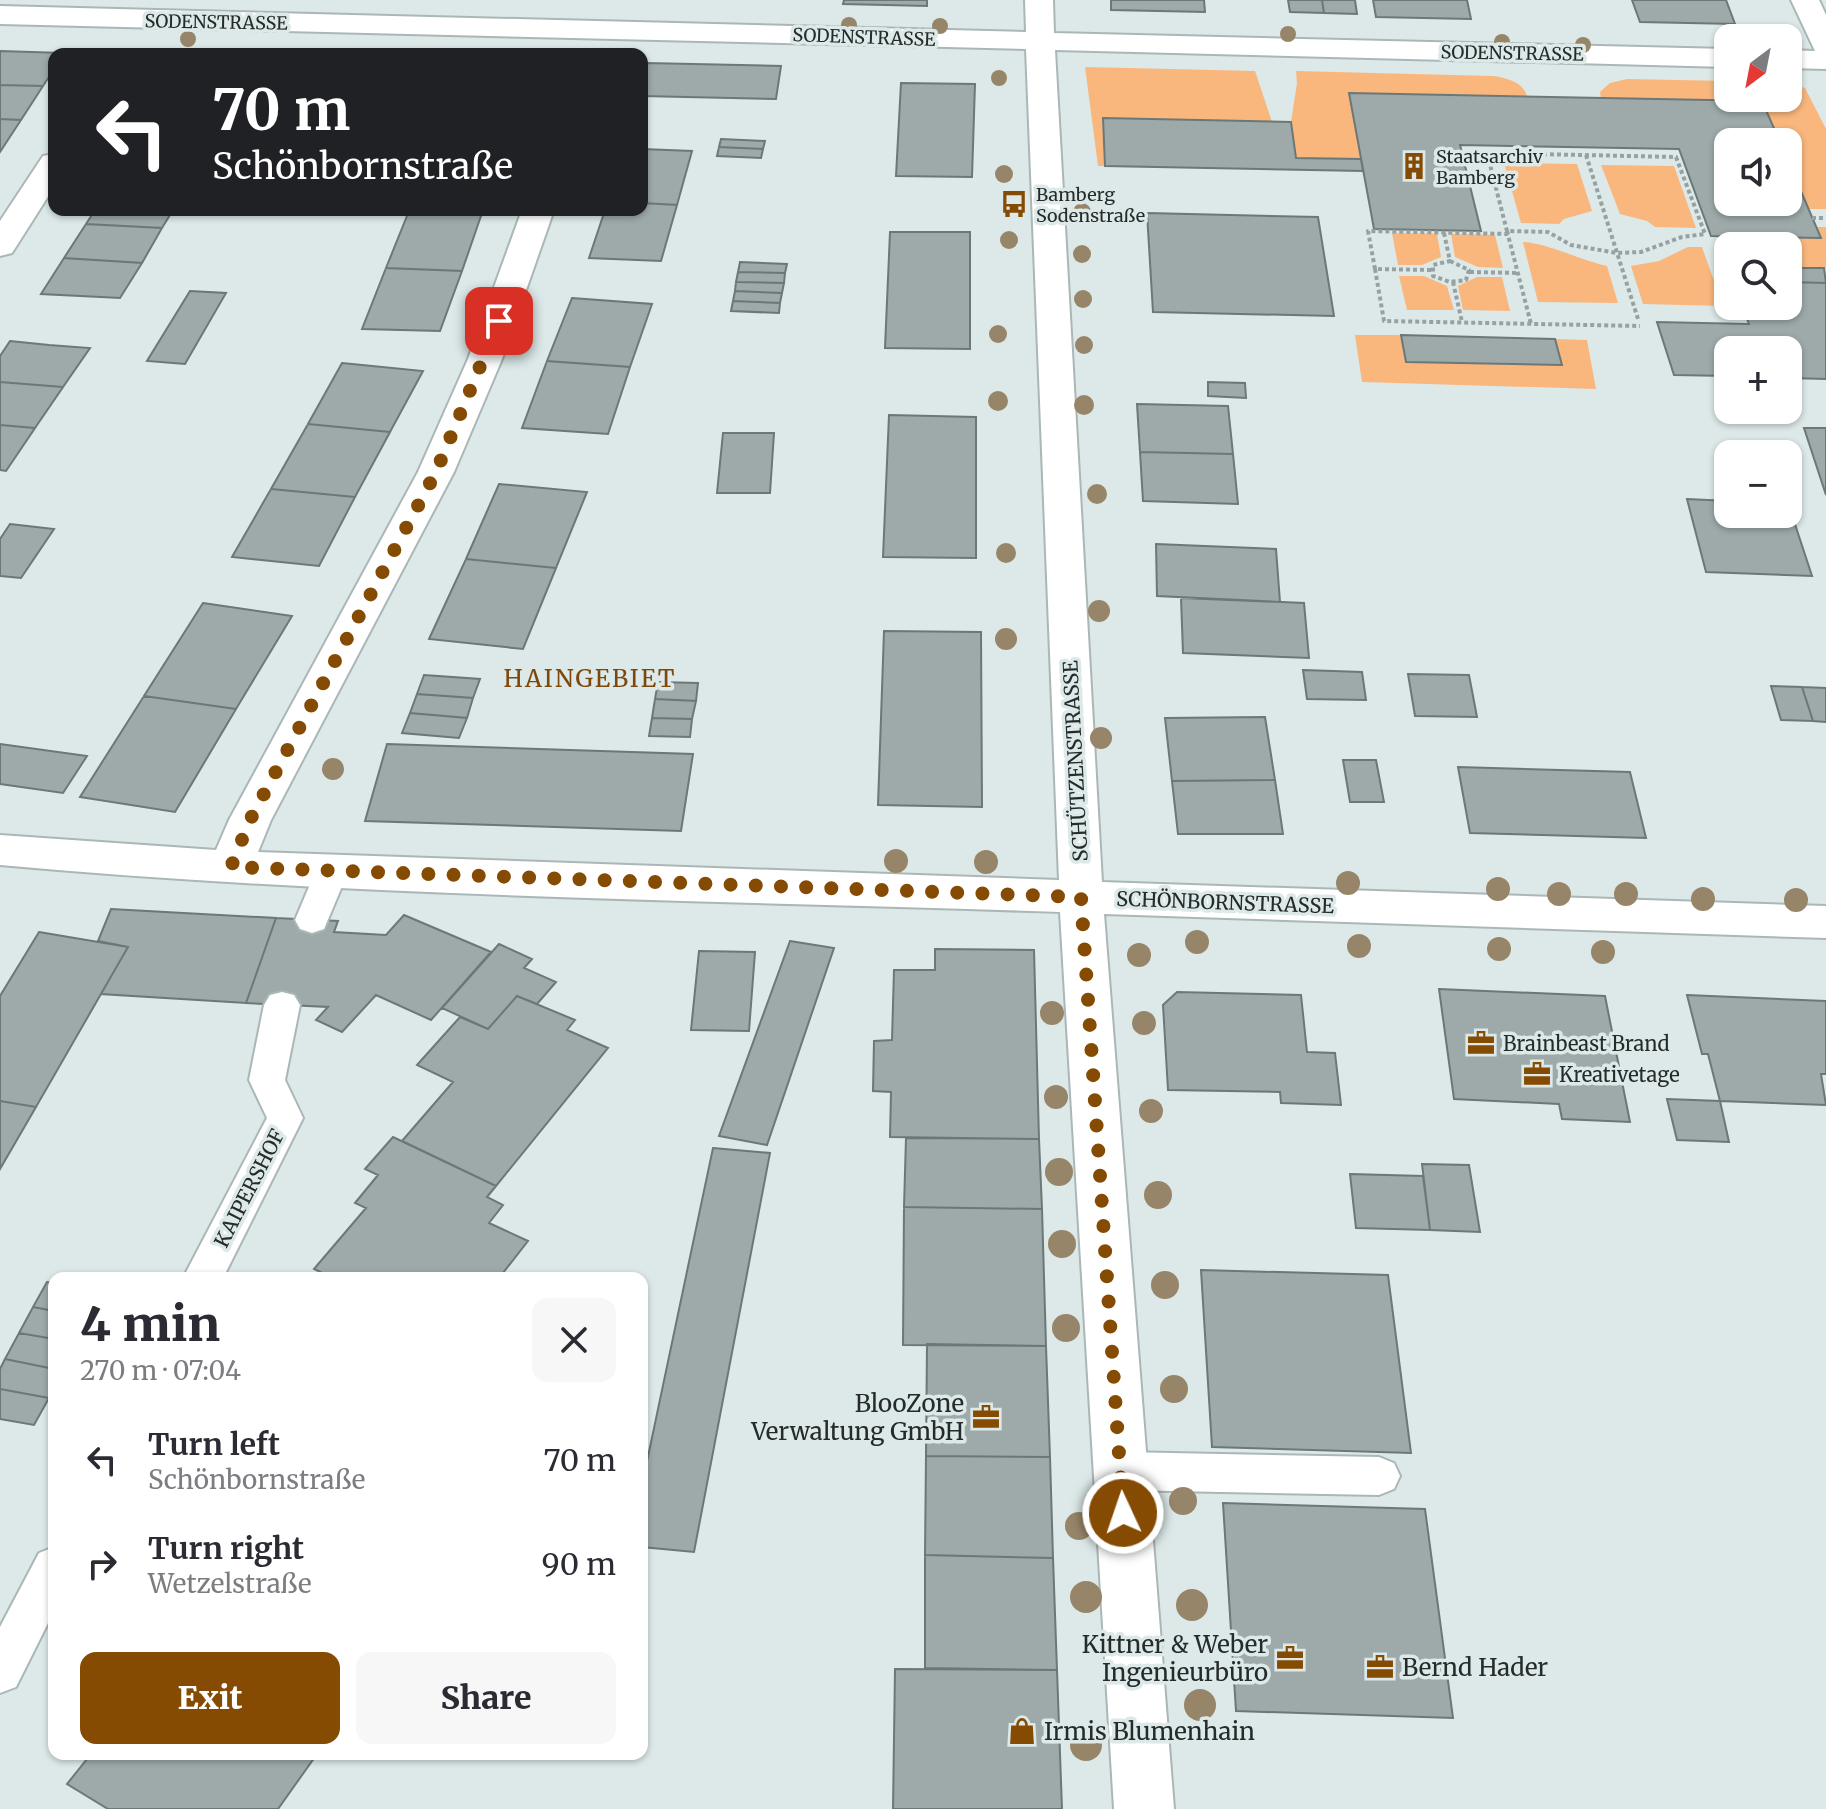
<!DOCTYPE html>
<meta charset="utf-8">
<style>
:root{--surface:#fff;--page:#f7f7f7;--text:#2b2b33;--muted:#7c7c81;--accent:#864b03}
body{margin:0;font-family:Merriweather,serif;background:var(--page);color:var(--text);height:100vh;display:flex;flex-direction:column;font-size:30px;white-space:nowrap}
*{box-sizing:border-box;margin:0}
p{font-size:26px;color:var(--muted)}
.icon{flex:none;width:44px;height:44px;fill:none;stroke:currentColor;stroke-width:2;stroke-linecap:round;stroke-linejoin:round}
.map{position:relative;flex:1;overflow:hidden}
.panel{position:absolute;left:48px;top:1272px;width:600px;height:488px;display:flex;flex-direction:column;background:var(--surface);border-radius:16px;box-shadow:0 2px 6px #0004}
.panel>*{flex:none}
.guide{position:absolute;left:48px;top:48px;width:600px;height:168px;border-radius:16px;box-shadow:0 2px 6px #0004;background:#202124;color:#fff;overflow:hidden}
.needle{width:52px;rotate:212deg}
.buttons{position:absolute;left:1714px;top:24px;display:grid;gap:16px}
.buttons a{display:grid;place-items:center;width:88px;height:88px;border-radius:16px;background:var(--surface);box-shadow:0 2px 6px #0004;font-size:40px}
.pin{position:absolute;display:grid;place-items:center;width:68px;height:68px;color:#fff;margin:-34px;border-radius:16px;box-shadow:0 4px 12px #0006}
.me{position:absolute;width:88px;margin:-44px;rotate:357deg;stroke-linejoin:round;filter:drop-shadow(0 0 6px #0008)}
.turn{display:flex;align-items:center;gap:28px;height:168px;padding:0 32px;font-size:36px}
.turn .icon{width:104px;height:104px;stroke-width:2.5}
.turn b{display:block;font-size:56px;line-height:68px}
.round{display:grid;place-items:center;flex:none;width:84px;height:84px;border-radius:16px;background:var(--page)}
.head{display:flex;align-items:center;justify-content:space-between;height:136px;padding:0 32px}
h1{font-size:48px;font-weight:800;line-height:60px}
.action{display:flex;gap:16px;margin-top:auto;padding:16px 32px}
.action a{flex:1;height:92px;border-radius:16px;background:var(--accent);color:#fff;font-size:32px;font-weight:800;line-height:92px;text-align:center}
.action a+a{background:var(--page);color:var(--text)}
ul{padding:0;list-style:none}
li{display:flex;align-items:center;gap:24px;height:104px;padding:0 32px}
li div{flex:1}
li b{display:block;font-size:30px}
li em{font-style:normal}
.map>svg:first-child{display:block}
</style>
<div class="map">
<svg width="1826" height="1809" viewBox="0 0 1826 1809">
<rect width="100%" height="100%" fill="#dce9e8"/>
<path fill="#f9b77e" d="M 1085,67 L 1255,71 L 1272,122 L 1103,118 L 1105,166 L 1098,166 Z
M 1296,71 L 1493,76 C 1507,78 1523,82 1527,96 L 1349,93 L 1361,159 L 1296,158 L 1291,122 L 1297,83 Z
M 1627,79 L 1728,81 L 1728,98 L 1788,98 L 1788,83 L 1805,88 L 1826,129 L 1826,209 L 1808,209 L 1788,161 L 1788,142 L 1780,142 L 1762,101 L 1601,98 L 1600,92 L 1610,83 Z
M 1504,163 L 1577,164 L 1592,211 L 1564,219 L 1559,224 L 1521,223 Z
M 1601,165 L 1674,166 L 1696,228 L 1655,227 L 1647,221 L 1620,214 Z
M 1816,227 L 1826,227 L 1826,268 L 1798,268 L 1787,237 L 1820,238 Z
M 1392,233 L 1437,234 L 1441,257 L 1422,265 L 1398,265 Z
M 1451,234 L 1495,235 L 1503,268 L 1478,267 L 1455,257 Z
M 1523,242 C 1547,243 1580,260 1607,266 L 1618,303 L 1538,302 Z
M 1688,247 L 1702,247 L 1723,306 L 1643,304 L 1631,266 L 1659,261 Z
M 1399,276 L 1424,276 L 1447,286 L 1454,310 L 1407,310 Z
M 1477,277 L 1502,277 L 1510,311 L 1463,310 L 1458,286 Z
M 1355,335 L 1401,335 L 1407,362 L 1561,365 L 1555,339 L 1587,340 L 1596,389 L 1362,382 Z"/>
<path fill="#9daaa9" stroke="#6c7877" stroke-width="2" d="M 844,0 L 927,0 L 927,6 L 843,4 Z
M 1111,0 L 1204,0 L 1205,12 L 1111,10 Z
M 1288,0 L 1322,0 L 1324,13 L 1290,12 Z
M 1322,0 L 1355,0 L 1357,14 L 1324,13 Z
M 1467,0 L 1471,19 L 1376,17 L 1373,0 Z
M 1632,0 L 1726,0 L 1735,24 L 1640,22 Z
M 0,51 L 64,53 L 54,54 L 54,69 L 43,86 L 0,85 Z
M 646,63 L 781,66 L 776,99 L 642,96 Z
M 901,83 L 975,84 L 972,177 L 896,176 Z
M 0,85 L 43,86 L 21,120 L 0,119 Z
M 1349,93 L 1762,101 L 1780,142 L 1728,142 L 1728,202 L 1788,202 L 1788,161 L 1821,238 L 1711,236 L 1679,149 L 1460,145 L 1481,231 L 1374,229 Z
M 1103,118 L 1291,122 L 1296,158 L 1361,159 L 1363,171 L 1105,166 Z
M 0,119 L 21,120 L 0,152 Z
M 721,139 L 765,141 L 763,149 L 719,147 Z
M 719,147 L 763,149 L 761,158 L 717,156 Z
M 642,149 L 692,151 L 677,205 L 642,203 Z
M 642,203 L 677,205 L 661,261 L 589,258 L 605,210 L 642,210 Z
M 95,210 L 173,210 L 162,228 L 86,224 Z
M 409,211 L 482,213 L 462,271 L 386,268 Z
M 1147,213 L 1318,217 L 1334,316 L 1153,312 Z
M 86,224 L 162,228 L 142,263 L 64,258 Z
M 890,232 L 970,232 L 970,349 L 885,348 Z
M 1752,237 L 1787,237 L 1798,268 L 1824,268 L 1826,283 L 1788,282 L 1788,246 L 1756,246 Z
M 64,258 L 142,263 L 120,298 L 41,294 Z
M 740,262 L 787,264 L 785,273 L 738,272 Z
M 386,268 L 462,271 L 440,331 L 362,329 Z
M 738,272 L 785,273 L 784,283 L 736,282 Z
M 736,282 L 784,283 L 782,293 L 735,291 Z
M 1788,282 L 1826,283 L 1826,379 L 1788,378 L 1788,350 L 1728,350 L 1728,376 L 1674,375 L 1657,322 L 1749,324 L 1742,306 L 1788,306 Z
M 190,291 L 226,293 L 185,364 L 147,361 Z
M 735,291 L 782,293 L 780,303 L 733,301 Z
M 572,298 L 652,304 L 630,367 L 547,361 Z
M 733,301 L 780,303 L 779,313 L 731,311 Z
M 1401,335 L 1555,339 L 1562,365 L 1406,362 Z
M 10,341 L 49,345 L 90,348 L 63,387 L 0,382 L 0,356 Z
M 547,361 L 630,367 L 608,434 L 522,428 Z
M 342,363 L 423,371 L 390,432 L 308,424 Z
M 0,382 L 63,387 L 35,428 L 0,425 Z
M 1208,382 L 1245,383 L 1246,398 L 1208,396 Z
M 1137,404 L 1228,406 L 1233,454 L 1140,452 Z
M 889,415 L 976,417 L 976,558 L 883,557 Z
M 308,424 L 390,432 L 355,497 L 271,489 Z
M 0,425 L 35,428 L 6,471 L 0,470 Z
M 1804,428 L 1826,428 L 1826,495 Z
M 723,433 L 774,433 L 770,493 L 717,493 Z
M 1140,452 L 1233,454 L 1238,504 L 1143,501 Z
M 499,484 L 587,492 L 556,568 L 466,559 Z
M 271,489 L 355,497 L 319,566 L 232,557 Z
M 1687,499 L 1728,501 L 1728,514 L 1788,514 L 1788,503 L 1812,576 L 1706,572 Z
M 10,524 L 54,529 L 21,578 L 0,576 L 0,539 Z
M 1156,544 L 1276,549 L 1280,602 L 1157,596 Z
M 466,559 L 556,568 L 523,649 L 429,639 Z
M 1181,598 L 1304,603 L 1309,658 L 1183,653 Z
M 203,603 L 292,616 L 236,709 L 144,696 Z
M 884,631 L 981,632 L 982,807 L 878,805 Z
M 1303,670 L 1362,672 L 1366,700 L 1307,699 Z
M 1408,674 L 1469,675 L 1477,717 L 1415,716 Z
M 424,675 L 480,679 L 473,698 L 417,694 Z
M 658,682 L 698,683 L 696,701 L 655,699 Z
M 1771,686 L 1802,687 L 1813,721 L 1781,720 Z
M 1802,687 L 1826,688 L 1826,722 L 1813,721 Z
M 417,694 L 473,698 L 467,718 L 410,713 Z
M 144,696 L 236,709 L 175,812 L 80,797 Z
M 655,699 L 696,701 L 692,719 L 652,718 Z
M 410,713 L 467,718 L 459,738 L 402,733 Z
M 1265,717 L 1275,780 L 1172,781 L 1165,718 Z
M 652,718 L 692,719 L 690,737 L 649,736 Z
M 0,744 L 87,756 L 63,793 L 0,784 Z
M 387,744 L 693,754 L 681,831 L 365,821 Z
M 1343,760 L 1376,760 L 1384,802 L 1350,802 Z
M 1458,767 L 1630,772 L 1646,838 L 1470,833 Z
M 1275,780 L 1283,834 L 1178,834 L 1172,781 Z
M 111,909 L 276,918 L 246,1003 L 101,994 L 128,947 L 98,941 Z
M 404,915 L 491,952 L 431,1020 L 376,995 L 342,1032 L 316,1020 L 328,1007 L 246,1003 L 276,918 L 338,921 L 334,932 L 386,935 Z
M 39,932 L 128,947 L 36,1107 L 0,1101 L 0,996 Z
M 790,941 L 834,948 L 767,1145 L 719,1136 Z
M 499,944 L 532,959 L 524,968 L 556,982 L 537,1004 L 517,996 L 488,1029 L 442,1008 Z
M 935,949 L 1034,950 L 1039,1139 L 890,1137 L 891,1092 L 873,1091 L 874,1041 L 892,1040 L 894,970 L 935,970 Z
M 699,951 L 755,952 L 749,1031 L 691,1030 Z
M 1439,989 L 1605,996 L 1630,1122 L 1562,1119 L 1559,1104 L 1454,1099 Z
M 1177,992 L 1301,995 L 1307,1052 L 1335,1053 L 1341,1105 L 1281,1103 L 1280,1092 L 1168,1090 L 1163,1005 Z
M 1687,995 L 1826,1001 L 1826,1074 L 1821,1074 L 1826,1105 L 1720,1101 L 1708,1054 L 1702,1054 Z
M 517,996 L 575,1020 L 567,1030 L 608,1048 L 496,1186 L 402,1141 L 453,1082 L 417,1065 L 460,1017 L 488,1029 Z
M 1667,1099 L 1720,1101 L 1729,1142 L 1677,1140 Z
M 0,1101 L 36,1107 L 0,1169 Z
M 393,1137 L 496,1186 L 487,1197 L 503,1205 L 489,1223 L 528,1241 L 499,1278 L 333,1278 L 314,1269 L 366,1208 L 355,1203 L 378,1175 L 365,1169 Z
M 906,1138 L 1039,1139 L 1042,1209 L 904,1207 Z
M 713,1148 L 770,1153 L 694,1552 L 642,1547 L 642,1485 Z
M 1422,1164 L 1469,1165 L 1480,1232 L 1430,1230 Z
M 1350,1174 L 1423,1176 L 1430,1230 L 1356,1228 Z
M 904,1207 L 1042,1209 L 1046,1346 L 903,1345 Z
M 1201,1270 L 1388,1275 L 1411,1453 L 1212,1447 Z
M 47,1282 L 54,1283 L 54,1311 L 33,1307 Z
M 33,1307 L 54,1311 L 54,1339 L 19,1333 Z
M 19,1333 L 54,1339 L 54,1369 L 5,1359 Z
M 927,1344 L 1046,1346 L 1050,1457 L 926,1456 Z
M 5,1359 L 54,1369 L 54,1387 L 49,1398 L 0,1389 L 0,1369 Z
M 0,1389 L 49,1398 L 34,1425 L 0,1419 Z
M 926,1456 L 1050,1457 L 1053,1558 L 925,1555 Z
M 1223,1503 L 1425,1509 L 1453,1718 L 1236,1711 Z
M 925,1555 L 1053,1558 L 1057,1670 L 925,1668 Z
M 895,1669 L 1057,1670 L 1062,1809 L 893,1809 Z
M 91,1754 L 161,1756 L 317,1754 L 278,1809 L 108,1809 L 67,1784 Z"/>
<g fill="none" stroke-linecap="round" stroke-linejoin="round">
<g stroke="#abb7b7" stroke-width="4">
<path id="lane" d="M 331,860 L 343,863 L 348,872 L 324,929 L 312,933 L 300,929 L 295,920 L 319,863 Z
M 282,992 L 294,995 L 300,1005 L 285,1080 L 303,1118 L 223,1278 L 183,1278 L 267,1118 L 249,1080 L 264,1005 L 270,995 Z
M 1121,1452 L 1379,1457 L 1394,1463 L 1400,1476 L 1394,1489 L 1379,1495 L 1121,1490 L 1106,1484 L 1100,1471 L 1106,1458 Z
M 54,1547 L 54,1611 L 16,1687 L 0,1693 L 0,1627 L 39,1553 Z"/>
</g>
<g stroke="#abb7b7" stroke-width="4">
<path id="street" d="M 1025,0 L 1053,0 L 1054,33 L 1728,49 L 1728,67 L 1055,50 L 1102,882 L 1826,906 L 1826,938 L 1104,914 L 1174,1809 L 1114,1809 L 1060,912 C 707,900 352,897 0,865 L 0,835 L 216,850 L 229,820 L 418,472 L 468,359 L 522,210 L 554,210 L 502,359 L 454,472 L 271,820 L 258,852 L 1059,880 L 1026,49 L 0,24 L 0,6 L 1026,32 Z
M 1791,0 L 1819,0 L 1826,15 L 1826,69 L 1788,68 L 1788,50 L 1815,51 Z
M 54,154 L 54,187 L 12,253 L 0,256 L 0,221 L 43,156 Z"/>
</g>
<path stroke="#97a1a1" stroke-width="4" stroke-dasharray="4 3" stroke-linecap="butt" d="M 1487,153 L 1676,157 L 1705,234 L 1682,237 L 1641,252 L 1617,253 L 1571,245 L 1548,232 L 1507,231 Z
M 1586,155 L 1638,319
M 1812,218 L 1826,218
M 1507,231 L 1531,324
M 1444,233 L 1450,261
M 1450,261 L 1469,270 L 1466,280 L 1450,282 L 1433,276 L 1433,265 Z
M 1375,269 L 1384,321 L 1640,326
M 1431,270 L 1375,269 L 1368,231 L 1508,234
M 1470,272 L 1518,273
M 1453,282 L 1462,322"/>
<use href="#lane" fill="#fff" fill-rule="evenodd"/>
<use href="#street" fill="#fff" fill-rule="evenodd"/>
</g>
<g fill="#978569">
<circle cx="849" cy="25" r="8"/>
<circle cx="940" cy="26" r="8"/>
<circle cx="1288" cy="34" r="8"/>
<circle cx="188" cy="39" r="8"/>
<circle cx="1502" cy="42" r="8"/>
<circle cx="1583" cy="45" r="8"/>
<circle cx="999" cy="78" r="8"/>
<circle cx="1004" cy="174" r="9"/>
<circle cx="1082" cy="212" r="9"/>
<circle cx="1009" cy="240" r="9"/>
<circle cx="1082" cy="254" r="9"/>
<circle cx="1083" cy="299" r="9"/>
<circle cx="998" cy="334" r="9"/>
<circle cx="1084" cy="345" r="9"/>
<circle cx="998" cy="401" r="10"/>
<circle cx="1084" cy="405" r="10"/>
<circle cx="1097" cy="494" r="10"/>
<circle cx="1006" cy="553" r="10"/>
<circle cx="1099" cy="611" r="11"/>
<circle cx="1006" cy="639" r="11"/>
<circle cx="1101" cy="738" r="11"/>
<circle cx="333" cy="769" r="11"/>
<circle cx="896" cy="861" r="12"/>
<circle cx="986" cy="862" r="12"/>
<circle cx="1348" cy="883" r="12"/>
<circle cx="1498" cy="889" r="12"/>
<circle cx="1559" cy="894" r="12"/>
<circle cx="1626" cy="894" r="12"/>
<circle cx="1703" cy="899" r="12"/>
<circle cx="1796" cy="900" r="12"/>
<circle cx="1197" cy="942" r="12"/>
<circle cx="1359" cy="946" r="12"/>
<circle cx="1499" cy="949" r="12"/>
<circle cx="1603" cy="952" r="12"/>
<circle cx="1139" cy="955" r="12"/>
<circle cx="1052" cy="1013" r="12"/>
<circle cx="1144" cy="1023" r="12"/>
<circle cx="1056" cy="1097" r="12"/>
<circle cx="1151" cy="1111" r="12"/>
<circle cx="1059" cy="1172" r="14"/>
<circle cx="1158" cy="1195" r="14"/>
<circle cx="1062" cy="1244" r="14"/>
<circle cx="1165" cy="1285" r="14"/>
<circle cx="1066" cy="1328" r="14"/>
<circle cx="1174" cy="1389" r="14"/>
<circle cx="1183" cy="1501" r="14"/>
<circle cx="1079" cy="1526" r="14"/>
<circle cx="1086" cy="1597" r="16"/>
<circle cx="1192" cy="1605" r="16"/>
<circle cx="1200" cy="1705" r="16"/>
<circle cx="1086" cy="1745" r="16"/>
</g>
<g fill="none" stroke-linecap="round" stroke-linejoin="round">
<path stroke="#864b03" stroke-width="14" stroke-dasharray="0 25.2" d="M 499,321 L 436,472 L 250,820 L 231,867 L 1081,897 L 1123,1513"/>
</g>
<defs>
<g id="building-bare" transform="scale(2.16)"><path d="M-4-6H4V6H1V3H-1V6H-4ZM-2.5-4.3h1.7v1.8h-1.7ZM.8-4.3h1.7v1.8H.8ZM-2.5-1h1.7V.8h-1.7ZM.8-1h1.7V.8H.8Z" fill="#864b03" stroke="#dce9e8" stroke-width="2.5" paint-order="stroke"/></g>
<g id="bus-bare" transform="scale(2.16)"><path d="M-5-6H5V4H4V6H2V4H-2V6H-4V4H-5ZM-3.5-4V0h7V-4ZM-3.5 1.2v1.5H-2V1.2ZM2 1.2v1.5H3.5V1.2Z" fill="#864b03" stroke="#dce9e8" stroke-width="2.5" paint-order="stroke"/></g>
<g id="office-bare" transform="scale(2.16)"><path d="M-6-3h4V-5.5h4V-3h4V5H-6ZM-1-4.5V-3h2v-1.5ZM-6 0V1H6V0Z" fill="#864b03" stroke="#dce9e8" stroke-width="2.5" paint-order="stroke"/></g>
<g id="shop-bare" transform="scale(2.16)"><path d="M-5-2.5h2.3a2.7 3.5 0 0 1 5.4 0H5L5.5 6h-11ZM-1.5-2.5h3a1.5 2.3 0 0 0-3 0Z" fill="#864b03" stroke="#dce9e8" stroke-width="2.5" paint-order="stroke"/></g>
</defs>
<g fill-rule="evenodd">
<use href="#building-bare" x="1414" y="166"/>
<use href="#bus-bare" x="1014" y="204"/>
<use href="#office-bare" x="1481" y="1043"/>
<use href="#office-bare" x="1537" y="1074"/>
<use href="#office-bare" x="986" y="1417"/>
<use href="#office-bare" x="1290" y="1658"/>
<use href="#office-bare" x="1380" y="1667"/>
<use href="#shop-bare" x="1022" y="1731"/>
</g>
<g text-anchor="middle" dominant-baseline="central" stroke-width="7" stroke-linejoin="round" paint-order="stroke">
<g font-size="18" fill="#252a2a" stroke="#dce9e8">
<text transform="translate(216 22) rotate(1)">SODENSTRASSE</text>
<text transform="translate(864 37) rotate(2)">SODENSTRASSE</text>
<text transform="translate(1512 53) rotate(1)">SODENSTRASSE</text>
</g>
<g font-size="18" fill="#252a2a" stroke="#dce9e8" text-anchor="start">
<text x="1436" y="156">Staatsarchiv<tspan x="1436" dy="21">Bamberg</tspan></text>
<text x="1036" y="194">Bamberg<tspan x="1036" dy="21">Sodenstraße</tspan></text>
</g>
<g font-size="20" fill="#252a2a" stroke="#dce9e8">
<text transform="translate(1075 761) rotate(-93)">SCHÜTZENSTRASSE</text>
<text transform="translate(1225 902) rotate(2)">SCHÖNBORNSTRASSE</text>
<text transform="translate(249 1188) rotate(-63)">KAIPERSHOF</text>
</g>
<g font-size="20" fill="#252a2a" stroke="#dce9e8" text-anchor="start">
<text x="1503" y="1043">Brainbeast Brand</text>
<text x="1559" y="1074">Kreativetage</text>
</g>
<g font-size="24" letter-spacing="2" fill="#7e480c" stroke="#dce9e8">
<text x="590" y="678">HAINGEBIET</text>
</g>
<g font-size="24" fill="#252a2a" stroke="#dce9e8" text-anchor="end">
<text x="964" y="1403">BlooZone<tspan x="964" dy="28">Verwaltung GmbH</tspan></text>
<text x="1268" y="1644">Kittner &amp; Weber<tspan x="1268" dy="28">Ingenieurbüro</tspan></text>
<text x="1402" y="1667" text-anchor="start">Bernd Hader</text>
<text x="1044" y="1731" text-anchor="start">Irmis Blumenhain</text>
</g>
</g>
</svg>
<div class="buttons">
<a><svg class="needle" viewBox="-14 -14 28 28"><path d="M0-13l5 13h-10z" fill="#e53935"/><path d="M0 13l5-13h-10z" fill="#7c7c81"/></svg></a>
<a><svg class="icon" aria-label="sound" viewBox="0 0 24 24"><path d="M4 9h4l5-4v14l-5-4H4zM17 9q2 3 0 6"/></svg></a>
<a><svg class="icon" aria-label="search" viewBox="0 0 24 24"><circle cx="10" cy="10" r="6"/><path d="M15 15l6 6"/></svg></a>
<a>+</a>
<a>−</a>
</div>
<div class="pin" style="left:499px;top:321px;background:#d93025"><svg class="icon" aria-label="arrive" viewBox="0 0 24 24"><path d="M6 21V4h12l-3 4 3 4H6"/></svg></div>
<svg class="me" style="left:1123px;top:1513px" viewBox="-20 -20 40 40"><circle r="17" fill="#864b03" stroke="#fff" stroke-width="3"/><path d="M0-11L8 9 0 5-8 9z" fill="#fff"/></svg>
<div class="guide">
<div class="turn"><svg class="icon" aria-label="left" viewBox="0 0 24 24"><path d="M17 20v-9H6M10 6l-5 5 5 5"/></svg><div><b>70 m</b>Schönbornstraße</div></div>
</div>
<section class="panel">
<div class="head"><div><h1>4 min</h1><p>270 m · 07:04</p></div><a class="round"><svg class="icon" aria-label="close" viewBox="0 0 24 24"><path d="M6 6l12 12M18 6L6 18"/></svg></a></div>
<ul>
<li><svg class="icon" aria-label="left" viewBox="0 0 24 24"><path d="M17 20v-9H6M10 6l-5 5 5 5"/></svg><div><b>Turn left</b><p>Schönbornstraße</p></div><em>70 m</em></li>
<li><svg class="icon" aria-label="right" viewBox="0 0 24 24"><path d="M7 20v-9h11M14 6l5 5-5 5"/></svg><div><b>Turn right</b><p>Wetzelstraße</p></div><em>90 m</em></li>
</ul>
<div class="action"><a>Exit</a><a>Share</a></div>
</section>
</div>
